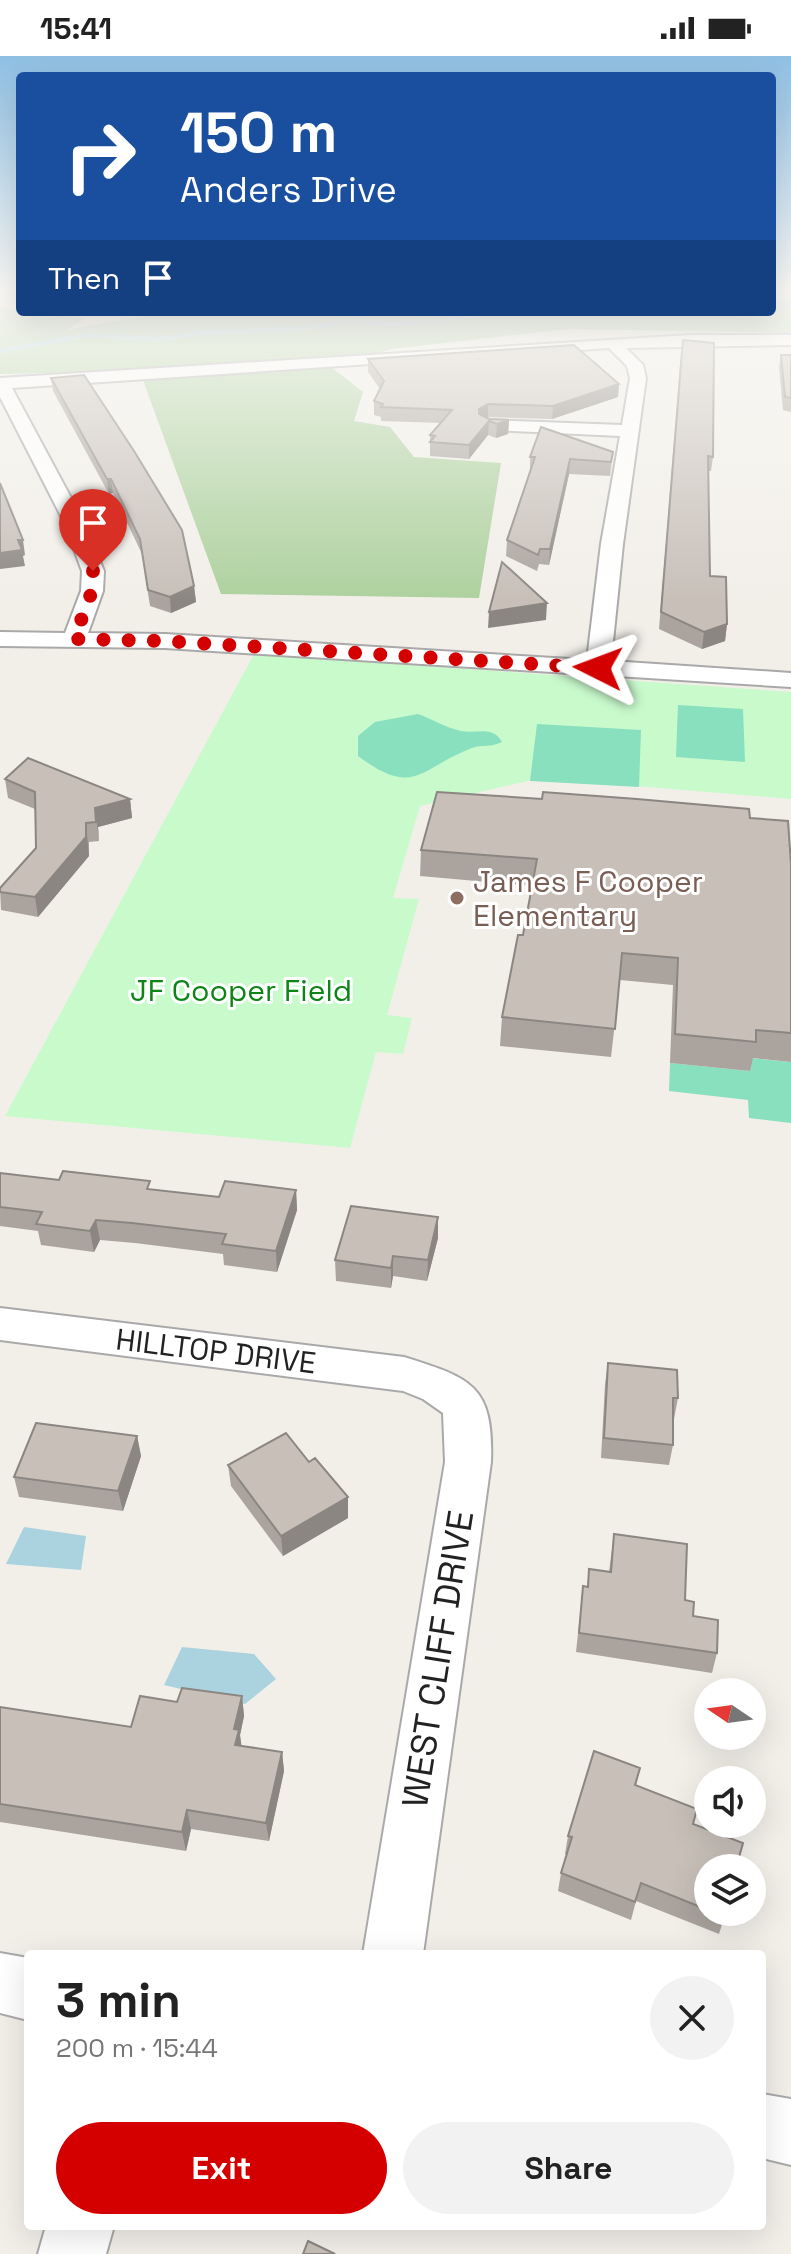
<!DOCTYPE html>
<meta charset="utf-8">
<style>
:root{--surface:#fff;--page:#f2f2f2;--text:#222;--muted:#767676;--accent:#d40000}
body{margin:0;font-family:"Space Grotesk",sans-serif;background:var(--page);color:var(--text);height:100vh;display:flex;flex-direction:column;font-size:30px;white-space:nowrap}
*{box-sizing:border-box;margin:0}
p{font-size:26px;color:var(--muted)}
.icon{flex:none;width:44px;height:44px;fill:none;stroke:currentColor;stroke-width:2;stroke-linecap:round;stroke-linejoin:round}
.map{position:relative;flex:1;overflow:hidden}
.side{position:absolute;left:24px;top:1894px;width:742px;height:280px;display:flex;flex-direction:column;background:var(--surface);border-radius:8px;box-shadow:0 8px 32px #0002}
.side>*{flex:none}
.hud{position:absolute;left:16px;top:16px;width:760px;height:244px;border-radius:8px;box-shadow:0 8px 32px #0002;background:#1a4fa0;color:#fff;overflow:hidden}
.needle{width:52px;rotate:283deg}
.controls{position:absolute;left:694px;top:1622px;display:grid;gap:16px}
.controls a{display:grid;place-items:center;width:72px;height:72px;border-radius:50%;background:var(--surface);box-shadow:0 8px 32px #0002;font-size:40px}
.pin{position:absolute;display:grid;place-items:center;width:68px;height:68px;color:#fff;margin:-82px -34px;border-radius:50% 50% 50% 0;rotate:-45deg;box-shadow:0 0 8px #0007}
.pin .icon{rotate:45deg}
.me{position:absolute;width:88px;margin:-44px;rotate:273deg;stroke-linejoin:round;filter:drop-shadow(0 0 6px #0008)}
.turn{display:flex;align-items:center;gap:28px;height:168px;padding:0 32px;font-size:36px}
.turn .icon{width:104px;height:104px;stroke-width:2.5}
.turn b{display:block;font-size:56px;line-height:68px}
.then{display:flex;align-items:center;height:76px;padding:0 32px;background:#0003;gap:16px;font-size:30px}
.round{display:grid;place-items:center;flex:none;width:84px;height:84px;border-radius:42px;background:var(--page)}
.overview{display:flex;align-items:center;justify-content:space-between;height:136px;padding:0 32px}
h1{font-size:48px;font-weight:800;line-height:60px}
.cta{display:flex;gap:16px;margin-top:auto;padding:16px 32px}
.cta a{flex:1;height:92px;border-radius:48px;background:var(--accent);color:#fff;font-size:32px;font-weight:800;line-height:92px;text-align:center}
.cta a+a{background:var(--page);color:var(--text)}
.status{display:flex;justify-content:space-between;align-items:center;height:56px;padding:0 40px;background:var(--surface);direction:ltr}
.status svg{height:22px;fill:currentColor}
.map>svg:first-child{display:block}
</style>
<div class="status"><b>15:41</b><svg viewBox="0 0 49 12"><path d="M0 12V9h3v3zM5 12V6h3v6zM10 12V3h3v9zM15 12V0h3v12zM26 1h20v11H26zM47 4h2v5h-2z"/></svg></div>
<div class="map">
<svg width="791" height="2198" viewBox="0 0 791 2198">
<rect width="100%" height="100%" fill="#f2efe9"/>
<path fill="#add19e" d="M 772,242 L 791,243 L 791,277 L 568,273 L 392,293 L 330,310 L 363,336 L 354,365 L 390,371 L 414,401 L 501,407 L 479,542 L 221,538 L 140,316 L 0,318 L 0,252 L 85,262 L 67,274 L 163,256 L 772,256 Z"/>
<path fill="#c8facc" d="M 254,598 L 791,636 L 791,743 L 540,722 L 420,750 L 393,842 L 419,843 L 387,959 L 412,962 L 403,998 L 376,996 L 350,1092 L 5,1060 Z"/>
<path fill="#88e0be" d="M 678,649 L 743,653 L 745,706 L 676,701 Z
M 418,658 C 432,663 446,672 461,675 C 476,678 493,669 502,686 C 489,692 483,688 472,692 C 418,713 415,742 358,700 L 358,680 L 375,666 Z
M 537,668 L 641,674 L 639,731 L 530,725 Z
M 750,1002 L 791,1006 L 791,1067 L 749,1062 L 748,1044 L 669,1035 L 670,1007 L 750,1015 Z"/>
<path fill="#aad3df" d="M 24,1471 L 86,1480 L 81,1514 L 6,1508 Z
M 182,1591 L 254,1598 L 276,1623 L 245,1648 L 164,1629 Z"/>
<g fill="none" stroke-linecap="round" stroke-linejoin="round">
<path stroke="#aad3df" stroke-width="5" d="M 772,246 L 791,250
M 0,295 L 87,279 L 159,283 L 200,277 L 307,272 L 350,265 L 392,268 L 437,265 L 492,256"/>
<g stroke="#a9a9a9" stroke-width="4">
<path id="minor" d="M 690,279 L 791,279 L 791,289 L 626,292 L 643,309 L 646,322 L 623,488 L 611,605 L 791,617 L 791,631 L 165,592 L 0,590 L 0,576 L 65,577 L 81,535 L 82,515 L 64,466 L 0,341 L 0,322 ZM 609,292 L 627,310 L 630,322 L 622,369 L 489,364 L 480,369 L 489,374 L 620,380 L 601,488 L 587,604 L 165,578 L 88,577 L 103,535 L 104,515 L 84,466 L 12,332 Z
M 0,1252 L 404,1301 C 471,1322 494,1329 491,1406 L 423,1898 L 363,1898 L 445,1406 L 443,1357 L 423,1343 L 403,1335 L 0,1284 Z
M 0,1897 L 28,1902 L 28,1964 L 0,1957 Z
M 762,2038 L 791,2043 L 791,2109 L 762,2102 Z
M 46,2170 L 114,2170 L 106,2198 L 38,2198 Z"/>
</g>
<use href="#minor" fill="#fff" fill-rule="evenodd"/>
</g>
<path fill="#aba49e" d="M 681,296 L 713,401 L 711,415 L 708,415 L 710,520 L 727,568 L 725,585 L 702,593 L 659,573 Z
M 781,299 L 791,299 L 791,356 L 783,354 L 779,311 Z
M 368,303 L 619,328 L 618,341 L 552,363 L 488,361 L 489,363 L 509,364 L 508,378 L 496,382 L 488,379 L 469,403 L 430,400 L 430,379 L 441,367 L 381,365 L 381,361 L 374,359 L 374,345 L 380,333 L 368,316 Z
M 51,322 L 194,530 L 196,546 L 171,557 L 150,550 L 142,498 L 113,437 L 109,438 L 53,335 Z
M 613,396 L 610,420 L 569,418 L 549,509 L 539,508 L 537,515 L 506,500 L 507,484 L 530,416 L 530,401 Z
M 5,723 L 130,743 L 132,762 L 98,771 L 99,785 L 89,786 L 89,800 L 38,861 L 1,854 L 0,832 L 36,792 L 35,753 L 8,742 Z
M 750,762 L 791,808 L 791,1006 L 753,1002 L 750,1015 L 670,1007 L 673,929 L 620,924 L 611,1001 L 500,990 L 502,961 L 523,879 L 532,830 L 420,820 L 421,794 Z
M 0,1117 L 219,1141 L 296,1134 L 297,1154 L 277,1216 L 224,1209 L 223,1198 L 135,1187 L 100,1184 L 94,1196 L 41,1189 L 38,1175 L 0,1170 Z
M 438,1161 L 438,1182 L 427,1225 L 393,1220 L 391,1232 L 336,1225 L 335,1204 Z
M 608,1307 L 678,1342 L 674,1363 L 673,1389 L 669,1409 L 601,1402 L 605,1328 Z
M 137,1380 L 141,1400 L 123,1455 L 19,1441 L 14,1421 Z
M 228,1409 L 348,1462 L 283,1500 L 231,1430 Z
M 614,1478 L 685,1544 L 693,1560 L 717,1597 L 712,1617 L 576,1596 L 583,1530 L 587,1530 L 589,1513 L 609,1516 Z
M 242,1640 L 244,1660 L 240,1679 L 241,1690 L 282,1696 L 284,1715 L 269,1785 L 191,1773 L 186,1795 L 0,1766 L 0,1651 L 131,1671 L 177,1646 Z
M 640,1712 L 636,1730 L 693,1768 L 708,1812 L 708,1856 L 726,1856 L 719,1878 L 636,1845 L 631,1864 L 558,1835 L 561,1817 L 567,1799 L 565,1798 L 568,1780 Z"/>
<path fill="#8b8681" d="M 619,328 L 618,341 L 552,363 L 553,350 Z
M 488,348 L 488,361 L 479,366 L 479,353 Z
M 509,364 L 508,378 L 496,382 L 497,368 Z
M 489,365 L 488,379 L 469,403 L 469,389 Z
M 570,403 L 569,418 L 549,509 L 550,493 Z
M 107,423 L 111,423 L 113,437 L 109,438 Z
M 18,484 L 23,484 L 25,499 L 23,500 L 25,510 L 0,513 L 0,497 Z
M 194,530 L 196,546 L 171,557 L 170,541 Z
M 547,547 L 546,564 L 488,572 L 489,556 Z
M 727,568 L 725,585 L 702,593 L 704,576 Z
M 130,743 L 132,762 L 98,771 L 99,785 L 95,752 Z
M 86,767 L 89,800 L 38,861 L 35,841 Z
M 296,1134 L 297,1154 L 277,1216 L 276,1195 Z
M 438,1161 L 438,1182 L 427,1225 L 428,1204 Z
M 96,1164 L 100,1184 L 94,1196 L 90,1175 Z
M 393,1200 L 393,1220 L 391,1232 L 391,1212 Z
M 137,1380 L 141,1400 L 123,1455 L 118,1435 Z
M 348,1441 L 348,1462 L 283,1500 L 281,1480 Z
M 242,1640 L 244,1660 L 240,1679 L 242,1693 L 238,1708 L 234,1673 Z
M 282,1696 L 284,1715 L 269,1785 L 266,1767 Z
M 187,1754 L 191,1773 L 186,1795 L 182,1776 Z"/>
<path fill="#c7bfb8" stroke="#8b8681" stroke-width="2" d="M 683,284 L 714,287 L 713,401 L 708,400 L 710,520 L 726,521 L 727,568 L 704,576 L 661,556 Z
M 574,289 L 619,328 L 553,350 L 488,348 L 479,353 L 479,358 L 489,363 L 509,364 L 497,368 L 489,365 L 469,389 L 430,386 L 435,380 L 430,379 L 452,354 L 381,351 L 383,348 L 374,345 L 384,325 L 368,303 Z
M 781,299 L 791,299 L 791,342 L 785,341 Z
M 84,319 L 134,395 L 182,474 L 194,530 L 170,541 L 148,534 L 140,483 L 111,423 L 107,423 L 51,322 Z
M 541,371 L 613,396 L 611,406 L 570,403 L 550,493 L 540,493 L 538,499 L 507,484 L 535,401 L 530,401 Z
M 0,427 L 23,484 L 18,484 L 22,494 L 0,497 Z
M 502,506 L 547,547 L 489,556 Z
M 28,702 L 130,743 L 95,752 L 96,766 L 86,767 L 86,781 L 35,841 L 0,836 L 0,832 L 36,792 L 35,736 L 5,723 Z
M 437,736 L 542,743 L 543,736 L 637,743 L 749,753 L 750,762 L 788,765 L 791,808 L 791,977 L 756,974 L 756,986 L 675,978 L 678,902 L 622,897 L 615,973 L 502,961 L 518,879 L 523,879 L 537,803 L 421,794 Z
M 63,1115 L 150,1125 L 147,1133 L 219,1141 L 225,1125 L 296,1134 L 276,1195 L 222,1188 L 226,1178 L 132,1167 L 96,1164 L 90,1175 L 36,1168 L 42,1156 L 0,1151 L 0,1117 L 59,1124 Z
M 351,1150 L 438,1161 L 428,1204 L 393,1200 L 391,1212 L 335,1204 Z
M 608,1307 L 677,1314 L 678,1342 L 673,1342 L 673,1389 L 604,1382 Z
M 36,1367 L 137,1380 L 118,1435 L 14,1421 Z
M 286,1377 L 309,1406 L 315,1402 L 348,1441 L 281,1480 L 228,1409 Z
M 614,1478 L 687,1488 L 685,1544 L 694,1546 L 693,1560 L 718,1564 L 717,1597 L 579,1577 L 583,1530 L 588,1531 L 589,1513 L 611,1516 Z
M 182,1632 L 242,1640 L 234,1673 L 239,1674 L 235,1689 L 282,1696 L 266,1767 L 187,1754 L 182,1776 L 0,1748 L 0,1651 L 131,1671 L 140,1640 L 177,1646 Z
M 594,1695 L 640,1712 L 635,1729 L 697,1753 L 693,1768 L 743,1787 L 736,1812 L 708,1812 L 708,1854 L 641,1827 L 635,1846 L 561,1817 L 572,1781 L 568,1780 Z
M 714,1856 L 726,1856 L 725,1860 Z
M 308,2185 L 335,2198 L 303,2198 Z"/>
<linearGradient id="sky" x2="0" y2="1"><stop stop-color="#8fc0e4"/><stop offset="0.43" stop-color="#f9f8f5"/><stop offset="1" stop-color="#f9f8f5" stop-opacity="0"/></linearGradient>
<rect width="791" height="545" fill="url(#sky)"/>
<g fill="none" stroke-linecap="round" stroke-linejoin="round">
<path stroke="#d40000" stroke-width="14" stroke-dasharray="0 25.2" d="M 93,515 L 92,535 L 74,583 L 165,585 L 598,612"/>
</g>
<circle fill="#8d6e63" stroke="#fff" stroke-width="3" cx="457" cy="842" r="8"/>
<g text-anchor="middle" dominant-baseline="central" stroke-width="6" stroke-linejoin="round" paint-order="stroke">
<g font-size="30" fill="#785e54" stroke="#fff" text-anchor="start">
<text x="473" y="825">James F Cooper<tspan x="473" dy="34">Elementary</tspan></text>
</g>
<g font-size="30" fill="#0c8416" stroke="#fff">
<text x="241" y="934">JF Cooper Field</text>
</g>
<g font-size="30" fill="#222" stroke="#fff">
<text transform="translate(216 1295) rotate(7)">HILLTOP DRIVE</text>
</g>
<g font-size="36" fill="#222" stroke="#fff">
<text transform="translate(438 1603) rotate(-81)">WEST CLIFF DRIVE</text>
</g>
</g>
</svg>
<div class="controls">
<a><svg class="needle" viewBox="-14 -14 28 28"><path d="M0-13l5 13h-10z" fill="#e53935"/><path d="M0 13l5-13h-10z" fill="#767676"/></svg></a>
<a><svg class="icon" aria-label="sound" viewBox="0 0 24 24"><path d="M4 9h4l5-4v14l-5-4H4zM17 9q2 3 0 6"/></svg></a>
<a><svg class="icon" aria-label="layers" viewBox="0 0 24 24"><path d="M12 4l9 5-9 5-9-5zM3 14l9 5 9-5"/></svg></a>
</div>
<div class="pin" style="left:93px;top:515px;background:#d93025"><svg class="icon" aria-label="arrive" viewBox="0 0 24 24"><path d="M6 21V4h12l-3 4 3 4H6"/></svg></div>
<svg class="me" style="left:598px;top:612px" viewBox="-20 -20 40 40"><path d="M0-17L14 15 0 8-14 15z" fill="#d40000" stroke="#fff" stroke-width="4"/></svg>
<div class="hud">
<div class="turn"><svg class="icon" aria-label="right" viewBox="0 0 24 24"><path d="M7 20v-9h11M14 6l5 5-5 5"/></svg><div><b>150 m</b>Anders Drive</div></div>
<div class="then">Then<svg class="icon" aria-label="arrive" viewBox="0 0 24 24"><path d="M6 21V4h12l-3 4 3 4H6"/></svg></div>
</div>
<section class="side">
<div class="overview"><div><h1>3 min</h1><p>200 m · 15:44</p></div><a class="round"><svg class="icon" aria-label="close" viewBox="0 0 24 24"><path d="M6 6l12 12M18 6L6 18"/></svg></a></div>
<div class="cta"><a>Exit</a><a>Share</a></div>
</section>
</div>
